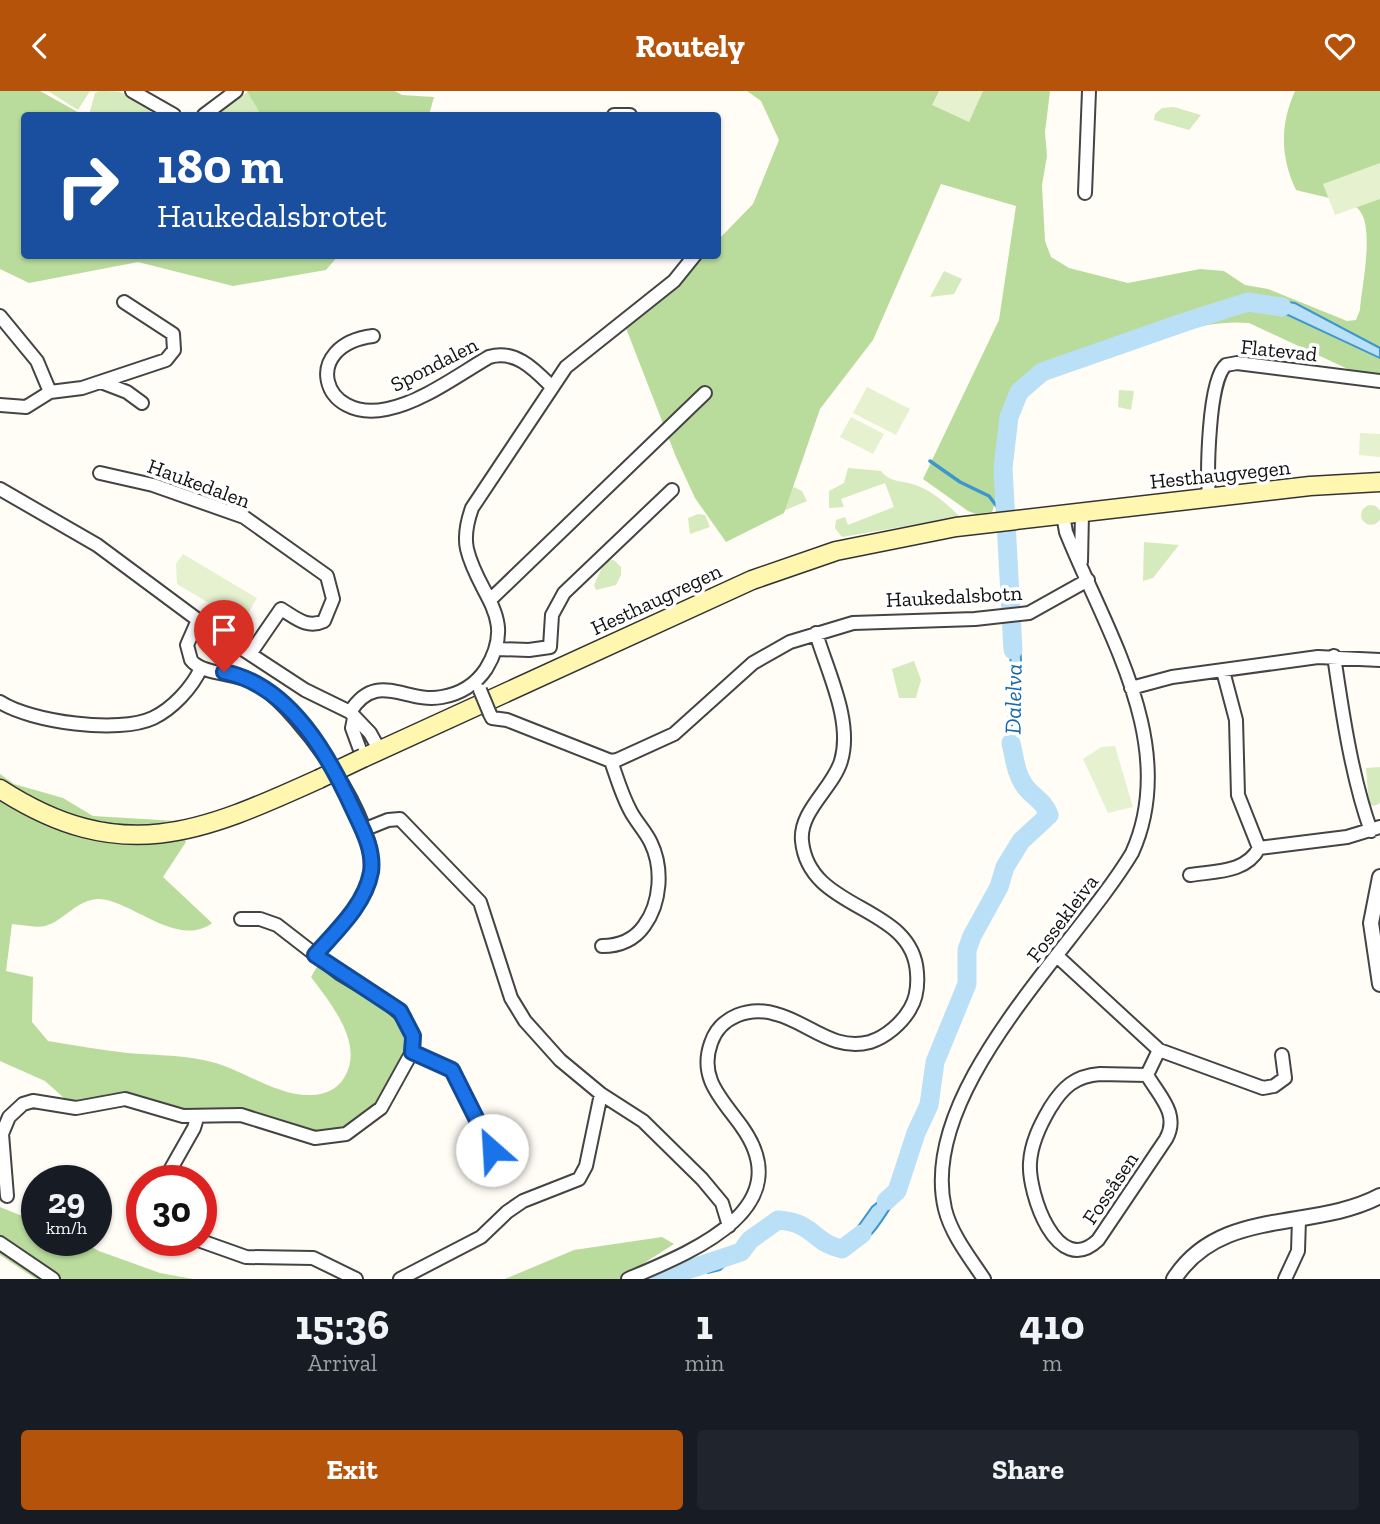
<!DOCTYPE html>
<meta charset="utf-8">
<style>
:root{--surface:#171b24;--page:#20242c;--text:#f1f3f6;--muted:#9ea1a6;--accent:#b45309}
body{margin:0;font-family:"Zilla Slab",serif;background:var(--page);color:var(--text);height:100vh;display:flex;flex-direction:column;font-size:26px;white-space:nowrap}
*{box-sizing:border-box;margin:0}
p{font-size:23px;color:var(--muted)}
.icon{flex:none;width:38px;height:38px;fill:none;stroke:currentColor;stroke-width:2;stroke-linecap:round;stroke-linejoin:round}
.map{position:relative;height:1188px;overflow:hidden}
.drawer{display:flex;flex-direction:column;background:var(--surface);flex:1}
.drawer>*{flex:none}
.hud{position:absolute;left:21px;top:21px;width:700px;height:147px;border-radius:7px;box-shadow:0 2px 5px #0004;background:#1a4fa0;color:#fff;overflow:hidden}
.speed{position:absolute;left:21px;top:1074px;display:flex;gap:14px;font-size:35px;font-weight:700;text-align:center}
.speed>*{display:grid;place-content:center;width:91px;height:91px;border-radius:50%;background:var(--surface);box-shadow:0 2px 5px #0004;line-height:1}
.speed small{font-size:18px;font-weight:400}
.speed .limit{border:10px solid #d22;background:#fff;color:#111}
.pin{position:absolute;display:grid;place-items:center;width:60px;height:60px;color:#fff;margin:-72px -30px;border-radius:50% 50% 50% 0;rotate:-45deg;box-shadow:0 0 7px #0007}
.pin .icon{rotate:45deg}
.me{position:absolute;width:77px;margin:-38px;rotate:334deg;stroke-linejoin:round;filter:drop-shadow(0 0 5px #0008)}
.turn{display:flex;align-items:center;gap:24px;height:147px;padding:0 21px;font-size:32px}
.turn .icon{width:91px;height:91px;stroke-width:2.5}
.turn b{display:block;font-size:49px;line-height:60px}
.eta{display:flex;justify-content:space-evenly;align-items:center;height:119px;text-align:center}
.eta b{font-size:42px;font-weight:700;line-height:49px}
.primary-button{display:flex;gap:14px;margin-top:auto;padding:14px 21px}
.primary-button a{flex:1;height:80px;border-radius:7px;background:var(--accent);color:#fff;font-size:28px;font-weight:700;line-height:80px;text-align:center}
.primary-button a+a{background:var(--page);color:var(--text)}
header{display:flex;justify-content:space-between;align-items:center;height:91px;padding:0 21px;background:var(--accent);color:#fff;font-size:32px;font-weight:700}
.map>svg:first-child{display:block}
</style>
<header><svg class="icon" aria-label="back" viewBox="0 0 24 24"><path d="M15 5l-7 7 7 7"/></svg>Routely<svg class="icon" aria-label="heart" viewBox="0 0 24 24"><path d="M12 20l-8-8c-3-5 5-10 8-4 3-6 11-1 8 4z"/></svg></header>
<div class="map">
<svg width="1380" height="1188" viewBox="0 0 1380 1188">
<rect width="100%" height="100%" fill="#fffdf5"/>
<path fill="#d5ebbd" d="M 48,0 L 90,0 L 78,19 Z
M 99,0 C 121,0 134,2 152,15 L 150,24 L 89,24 L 95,2 Z
M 249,0 L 266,24 L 213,24 Z
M 1174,16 L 1201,24 L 1189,39 L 1154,29 L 1155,23 L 1162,17 Z
M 944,180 L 962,188 L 954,203 L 930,206 Z
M 1119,299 L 1134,300 L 1131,319 L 1118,316 Z
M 848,377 L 881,380 C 891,393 905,389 918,395 C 935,402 948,414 960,426 L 842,446 L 835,437 L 836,429 L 845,426 L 848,434 L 894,416 L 885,392 L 841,408 L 844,416 L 829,417 L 829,400 L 844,392 Z
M 794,396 L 802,400 L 807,410 L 781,421 L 782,407 Z
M1361 424a10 10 0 1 1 20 0a10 10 0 1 1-20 0Z
M 698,423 L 705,424 L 710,436 L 690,443 L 688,427 Z
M 1144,451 L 1179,454 L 1153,487 L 1143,490 Z
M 614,469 L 621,476 L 621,484 L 616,494 L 596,499 L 594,494 L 605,470 Z
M 914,570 L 921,589 L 916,607 L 899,607 L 892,578 Z
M 1380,676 L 1380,712 L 1374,715 L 1369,713 L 1366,677 Z"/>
<path fill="#b9dc9c" d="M 0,0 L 40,0 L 83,24 L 24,24 L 24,164 L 338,165 L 326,179 L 233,195 L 138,171 L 29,192 L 0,178 Z
M 247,0 L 395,0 L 402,4 L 434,6 L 429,24 L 261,24 Z
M 747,0 L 1050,0 L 1045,41 L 1047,65 L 1042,94 L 1045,150 L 1051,166 L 1069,177 L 1128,192 L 1200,178 L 1224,180 L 1245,194 L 1268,198 L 1347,230 L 1356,229 L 1360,219 C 1361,197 1378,126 1354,115 C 1337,107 1314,104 1296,99 C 1280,65 1280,34 1295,0 L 1380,0 L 1380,257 L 1295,212 L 1255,215 L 1272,217 L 1380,267 L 1380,293 L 1249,232 C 1206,228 1165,246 1124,257 C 1095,265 1057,266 1032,283 C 1020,290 1009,303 1005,315 C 991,350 1005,387 992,421 L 976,423 L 968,420 L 923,388 L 999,229 L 1016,115 L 941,93 L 873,249 L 820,318 L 784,422 L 726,451 L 695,407 L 676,366 L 624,232 L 665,201 L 702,165 L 718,164 L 718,149 L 753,113 L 779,49 L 761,10 Z
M 0,683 L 14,693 L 63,707 L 93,725 L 177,730 L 186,751 L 163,786 L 212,832 C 178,858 131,809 99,808 C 77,808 64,830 45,835 C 36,837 22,834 12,833 L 6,880 L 33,886 L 32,931 L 48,950 C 74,954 101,959 128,962 C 152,964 178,964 203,969 C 239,975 272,1004 309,1004 C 322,1005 335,999 342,990 C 367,956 332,914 311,886 L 318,874 L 379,912 L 403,933 L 404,964 L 387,999 L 372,1019 L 329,1044 L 300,1041 L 257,1023 L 229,1017 L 192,1020 L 124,1002 L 108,1003 L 90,1011 L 78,1011 L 64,1007 L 45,990 L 0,970 Z
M 0,1116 L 37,1131 L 37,1150 L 81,1150 L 99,1160 L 160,1182 L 193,1188 L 36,1188 L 0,1164 Z
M 662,1146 L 674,1153 L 619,1188 L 505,1188 L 574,1159 Z"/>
<path fill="#e6f2cf" d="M 939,0 L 983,0 L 969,31 L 932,14 Z
M 1380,72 L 1380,108 L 1335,124 L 1323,93 Z
M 867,296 L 910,318 L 896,344 L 853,322 Z
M 851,326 L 884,343 L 873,363 L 840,346 Z
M 1360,342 L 1380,343 L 1380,366 L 1359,364 Z
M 183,463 L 257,507 L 242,532 L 177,493 L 176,473 Z
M 1115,655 L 1133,716 L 1108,722 L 1083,668 L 1101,656 Z"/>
<path fill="#b9e0f7" stroke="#3f96cf" stroke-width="2" d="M 1258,207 L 1295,212 L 1380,257 L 1380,267 L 1273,217 L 1254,216 Z
M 1005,535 L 1015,535 C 1028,580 1017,593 1012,634 C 1010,648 1017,660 1019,673 L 1017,678 L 1011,674 L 1007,630 L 1011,619 L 1012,578 Z
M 901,1092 L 901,1099 C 888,1119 870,1159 842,1158 L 872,1116 Z
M 721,1161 L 741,1161 L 720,1179 L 708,1182 L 701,1176 Z"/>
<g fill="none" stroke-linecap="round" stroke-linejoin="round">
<path stroke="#3f96cf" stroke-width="3.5" d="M 930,370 L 960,391 L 989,405 L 999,418 L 1006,419"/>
<path stroke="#b9e0f7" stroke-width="19" d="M 1013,559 L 1003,377 L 1009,326 L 1019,301 L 1042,281 L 1185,231 L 1248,211 L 1282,216
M 886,1110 L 897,1100 L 916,1042 L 929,1014 L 935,971 L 967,893 L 967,859 L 972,845 L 999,796 L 1005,776 L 1021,750 L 1049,724 C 1044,709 1032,706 1024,694 C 1015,680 1015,668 1011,652
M 660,1188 L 741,1161 L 750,1149 L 778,1129 C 814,1131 813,1152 842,1158 L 862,1143"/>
<g stroke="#444" stroke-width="16">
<path id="minor" d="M 132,0 L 174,24
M 204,24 L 236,0
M 614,24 L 630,24
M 1085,102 L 1089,0
M 0,225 L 37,270 L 50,301
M 373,245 C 301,254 320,332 387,318 C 422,311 458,284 489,266 C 515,258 534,278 551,295
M 101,291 L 127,301 L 142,312
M 0,314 L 26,316 L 50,301 L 82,297 L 166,269 L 174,259 L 173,243 L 124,211
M 100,382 L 153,394 L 244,426 L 327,485 L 333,508 L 324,530 C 307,538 296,527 281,518 L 250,563
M 0,398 L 97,454 L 198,529 L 305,599 L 350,621 L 370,642 L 380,660
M 1209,407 C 1207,382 1208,289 1226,274 L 1237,272 L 1380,290
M 1081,471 L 1082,422
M 491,508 L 705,302
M 198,529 L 187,554 L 191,569 C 203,585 240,581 259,594 C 301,622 379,730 371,781 C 365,814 336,840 315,864
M 497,558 L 529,559 L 550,556 L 552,524 L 564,502 L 672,399
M 1334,565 C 1342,620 1352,688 1371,740
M 1223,580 L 1236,629 L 1238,704 L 1259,757
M 1131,597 L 1172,586 L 1318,566 L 1380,569
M 0,611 C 31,631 119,643 153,627 C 172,618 192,597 201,577
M 350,621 C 377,578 405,613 442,606 C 460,603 476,593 486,578 C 518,526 478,505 467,458 C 464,444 467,431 472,417 L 566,276 L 674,190 L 695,164
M 490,623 L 492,627 L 507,629 L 611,670 L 617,669 L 674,643 L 753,572 L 790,551 L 853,532 L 975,528 L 1029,522 L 1088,489
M 354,627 L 352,637 L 363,667
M 363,739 L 388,729 L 400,728 L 480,811 L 511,907 L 525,930 L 560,969 L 601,1003 L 643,1030 L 702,1088 L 722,1112 L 729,1135
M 1190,784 C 1215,780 1246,782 1259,757 L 1347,746 L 1380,736
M 602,855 C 619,855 634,849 644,835 C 661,812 663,777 651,752 C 646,741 637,732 631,721 C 622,705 617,687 611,670
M 1057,865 L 1159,959 L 1263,997 L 1274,995 L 1285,987 L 1282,964
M 412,961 L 452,979 L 499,1071
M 1100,983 L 1147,984 C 1159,1005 1180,1023 1166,1048 L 1098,1149 C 1057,1188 1028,1102 1030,1072 C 1031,1052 1040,1034 1050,1017 C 1063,996 1075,985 1100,983 Z
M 1147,984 L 1159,959
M 164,1090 L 194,1037 L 197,1027
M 7,1105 L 2,1043 L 9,1026 L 23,1013 L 33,1010 L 76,1017 L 125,1008 L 183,1025 L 241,1024 L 315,1047 L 346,1043 L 381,1017 L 412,961 L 413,945 L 404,926 L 383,908 L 339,882 L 277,834 L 260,828 L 241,828
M 201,1150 L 246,1166 L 313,1167 L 356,1188
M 0,1152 L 53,1188
M 400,1188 L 481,1146 L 507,1121 L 523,1110 L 579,1088 L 586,1075 L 601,1003
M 628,1188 C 689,1162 801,1119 742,1036 C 723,1009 698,988 711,952 C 720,925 750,915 776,923 C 808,931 833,961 870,951 C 886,946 902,932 910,918 C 917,907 918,895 917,882 C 913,812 809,822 802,750 C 799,720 833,697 841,670 C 853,630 827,580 816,542
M 984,1188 C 970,1167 951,1143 945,1118 C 917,1000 1075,857 1132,762 C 1181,654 1105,539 1066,441 L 1063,424
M 1285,1188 L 1298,1160 L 1299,1128"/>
</g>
<g stroke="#444" stroke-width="18">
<path id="tertiary" d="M 1380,786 L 1371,832 L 1380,893
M 1174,1188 C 1221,1115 1312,1141 1380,1105"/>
</g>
<g stroke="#333" stroke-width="21">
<path id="secondary" d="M 363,667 L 752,489 L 836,460 L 956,436 L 1310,395 L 1380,391
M 0,698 C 121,776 200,742 319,688"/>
</g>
<use href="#minor" stroke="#fff" stroke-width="12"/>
<use href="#tertiary" stroke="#fff" stroke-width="14"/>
<use href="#secondary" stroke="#fff6b0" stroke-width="18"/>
<g stroke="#444" stroke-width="16" stroke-linecap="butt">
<path id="minor-bridge" d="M 480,599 L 490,623"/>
</g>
<g stroke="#333" stroke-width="21" stroke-linecap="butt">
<path id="secondary-bridge" d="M 319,688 L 363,667"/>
</g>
<use href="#minor-bridge" stroke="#fff" stroke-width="12"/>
<use href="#secondary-bridge" stroke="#fff6b0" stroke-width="18"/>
</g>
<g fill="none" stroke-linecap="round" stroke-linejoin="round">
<g stroke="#114b97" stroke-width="18">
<path id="route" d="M 224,581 C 290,594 329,665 354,720 C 363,739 374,759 371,781 C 365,814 336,840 315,864 L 400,920 L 413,945 L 412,961 L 452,979 L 492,1059"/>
</g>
<use href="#route" stroke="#1a73e8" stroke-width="12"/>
</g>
<g text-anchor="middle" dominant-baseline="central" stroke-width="7" stroke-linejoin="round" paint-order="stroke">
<g font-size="21" fill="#111" stroke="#fff">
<text transform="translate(1279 259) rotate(6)">Flatevad</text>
<text transform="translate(434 273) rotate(-27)">Spondalen</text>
<text transform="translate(1220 383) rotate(-6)">Hesthaugvegen</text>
<text transform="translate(199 392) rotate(20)">Haukedalen</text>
<text transform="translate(954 505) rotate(-3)">Haukedalsbotn</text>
<text transform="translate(656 508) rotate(-25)">Hesthaugvegen</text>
<text transform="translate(1062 827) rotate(-53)">Fossekleiva</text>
<text transform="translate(1110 1097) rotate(-56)">Fossåsen</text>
</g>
<g font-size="23" font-style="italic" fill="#1768a6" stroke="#fff">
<text transform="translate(1013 608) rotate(-89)">Dalelva</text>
</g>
</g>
</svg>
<div class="speed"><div>29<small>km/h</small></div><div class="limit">30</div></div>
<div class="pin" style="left:224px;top:581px;background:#d93025"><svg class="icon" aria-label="arrive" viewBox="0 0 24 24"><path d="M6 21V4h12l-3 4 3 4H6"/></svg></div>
<svg class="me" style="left:492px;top:1059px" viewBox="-20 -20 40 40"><circle r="19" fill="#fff"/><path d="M0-13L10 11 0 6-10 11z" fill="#1a73e8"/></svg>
<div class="hud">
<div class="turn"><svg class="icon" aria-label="right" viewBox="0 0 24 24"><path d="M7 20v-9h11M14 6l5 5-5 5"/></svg><div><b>180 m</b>Haukedalsbrotet</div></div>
</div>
</div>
<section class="drawer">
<div class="eta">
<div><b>15:36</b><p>Arrival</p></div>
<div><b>1</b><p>min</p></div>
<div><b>410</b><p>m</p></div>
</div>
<div class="primary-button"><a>Exit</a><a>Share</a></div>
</section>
